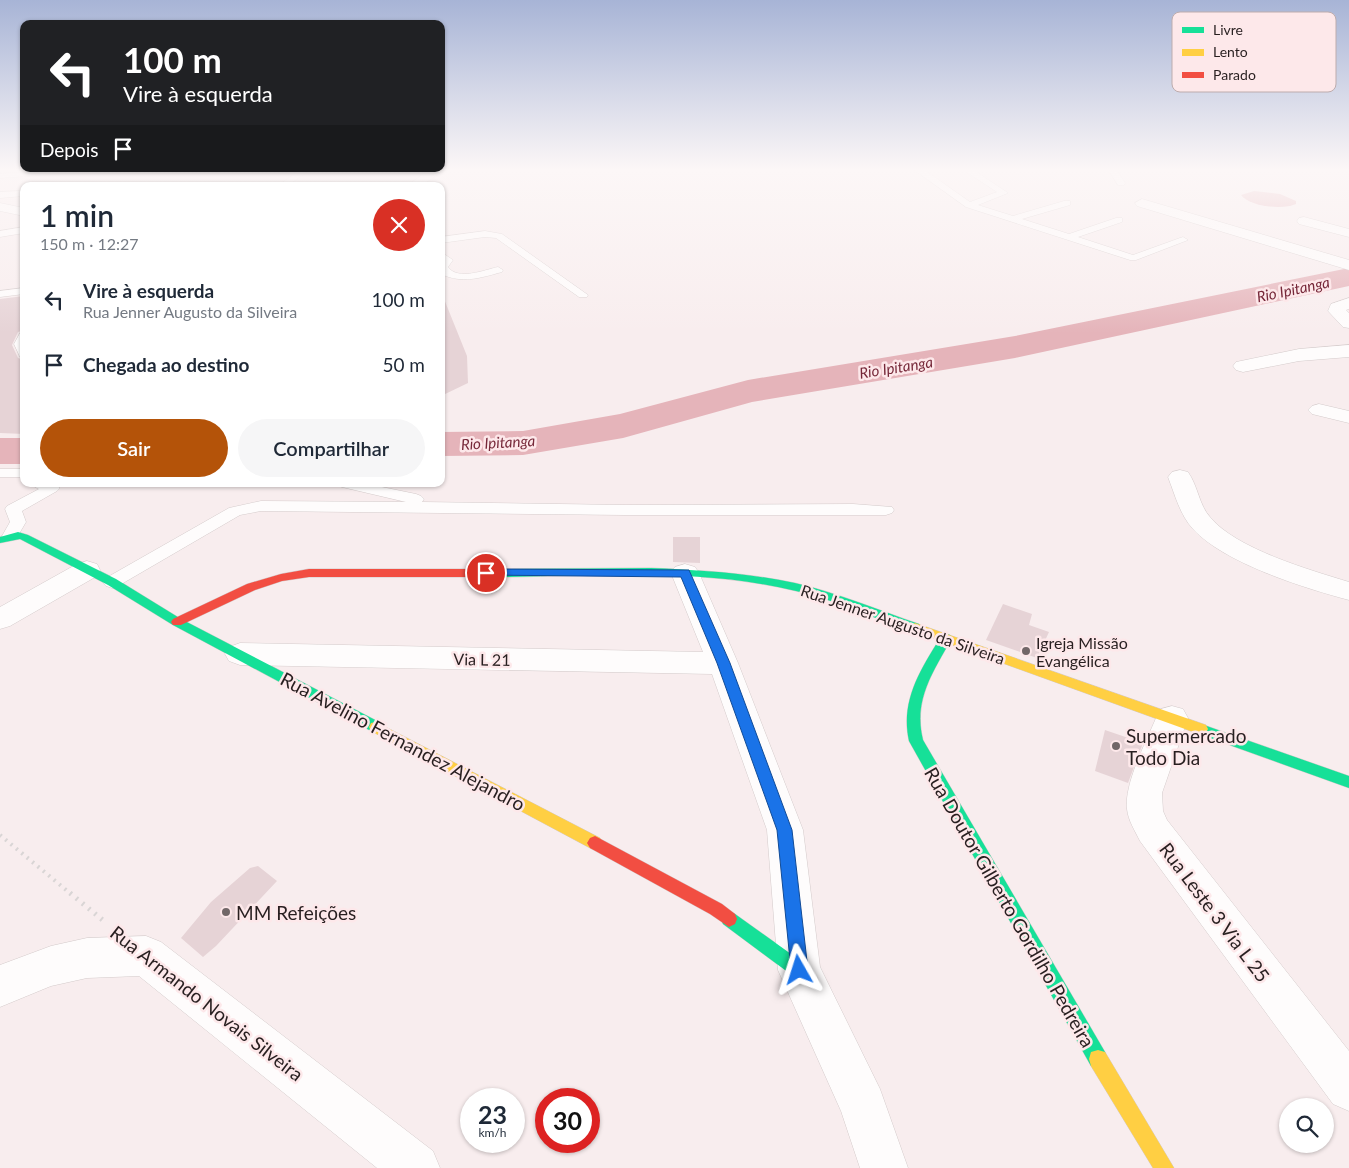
<!DOCTYPE html>
<html lang="pt">
<meta charset="utf-8">
<style>
:root{--surface:#fff;--page:#f6f6f7;--text:#1f2937;--muted:#747a83;--accent:#b45309}
body{margin:0;font-family:Lato,sans-serif;background:var(--page);color:var(--text);height:100vh;display:flex;flex-direction:column;font-size:19px;white-space:nowrap}
*{box-sizing:border-box;margin:0}
p{font-size:16px;color:var(--muted)}
.icon{flex:none;width:28px;height:28px;fill:none;stroke:currentColor;stroke-width:2;stroke-linecap:round;stroke-linejoin:round}
.map{position:relative;flex:1;overflow:hidden}
.details{position:absolute;left:20px;top:182px;width:425px;height:305px;display:flex;flex-direction:column;background:var(--surface);border-radius:10px;box-shadow:0 1px 4px #0004}
.details>*{flex:none}
.banner{position:absolute;left:20px;top:20px;width:425px;height:152px;border-radius:10px;box-shadow:0 1px 4px #0004;background:#202124;color:#fff;overflow:hidden}
.controls{position:absolute;left:1279px;top:1098px;display:grid;gap:10px}
.controls a{display:grid;place-items:center;width:55px;height:55px;border-radius:50%;background:var(--surface);box-shadow:0 1px 4px #0004;font-size:25px}
.speed{position:absolute;left:460px;top:1088px;display:flex;gap:10px;font-size:25px;font-weight:700;text-align:center}
.speed>*{display:grid;place-content:center;width:65px;height:65px;border-radius:50%;background:var(--surface);box-shadow:0 1px 4px #0004;line-height:1}
.speed small{font-size:12px;font-weight:400}
.speed .limit{border:8px solid #d22;background:#fff;color:#111}
.pin{position:absolute;display:grid;place-items:center;width:42px;height:42px;color:#fff;margin:-21px;border:2px solid #fff;border-radius:50%;box-shadow:0 1px 5px #0007}
.me{position:absolute;width:55px;margin:-28px;rotate:354deg;stroke-linejoin:round;filter:drop-shadow(0 0 4px #0008)}
.turn{display:flex;align-items:center;gap:18px;height:105px;padding:0 20px;font-size:22px}
.turn .icon{width:65px;height:65px;stroke-width:2.5}
.turn b{display:block;font-size:35px;line-height:42px}
.then{display:flex;align-items:center;height:48px;padding:0 20px;background:#0003;gap:10px;font-size:19px}
.round{display:grid;place-items:center;flex:none;width:52px;height:52px;border-radius:26px;background:var(--page)}
.head{display:flex;align-items:center;justify-content:space-between;height:85px;padding:0 20px}
h1{font-size:30px;font-weight:600;line-height:38px}
.button{display:flex;gap:10px;margin-top:auto;padding:10px 20px}
.button a{flex:1;height:58px;border-radius:30px;background:var(--accent);color:#fff;font-size:20px;font-weight:600;line-height:58px;text-align:center}
.button a+a{background:var(--page);color:var(--text)}
ul{padding:0;list-style:none}
li{display:flex;align-items:center;gap:15px;height:65px;padding:0 20px}
li div{flex:1}
li b{display:block;font-size:19px}
li em{font-style:normal}
.map>svg:first-child{display:block}
</style>
<div class="map">
<svg width="1349" height="1168" viewBox="0 0 1349 1168">
<rect width="100%" height="100%" fill="#f8edee"/>
<path fill="#e5b4ba" d="M 1254,191 L 1280,194 L 1296,201 L 1296,204 C 1283,210 1250,207 1241,195 Z"/>
<g fill="none" stroke-linecap="round" stroke-linejoin="round">
<path fill="#e5b4ba" fill-rule="evenodd" d="M 1349,268 L 1349,286 L 1015,358 L 752,402 L 623,438 L 523,455 L 441,456 L 441,432 L 523,431 L 620,414 L 748,380 L 1015,336 Z
M 0,438 L 24,438 L 24,464 L 0,464 Z"/>
</g>
<path fill="#e6d3d6" d="M 442,294 L 467,356 L 468,383 L 441,396 Z
M 24,296 L 24,330 L 18,332 L 12,345 L 18,358 L 24,360 L 24,434 L 0,433 L 0,299 Z
M 673,537 L 700,537 L 700,563 L 673,562 Z
M 1003,604 L 1032,614 L 1029,625 L 1049,632 L 1037,658 L 986,640 Z
M 1105,730 L 1143,743 L 1128,783 L 1095,771 Z
M 258,866 L 277,881 L 216,946 L 203,957 L 181,938 L 211,902 L 250,868 Z"/>
<g fill="none" stroke-linecap="round" stroke-linejoin="round">
<g stroke="#d4cbcb" stroke-width="1">
<path id="lane" d="M 62,169 L 105,169 L 101,171 L 0,178 L 0,174 Z
M 301,169 L 311,169 L 287,186 L 278,186 Z
M 913,169 L 923,169 L 970,202 L 997,192 L 962,169 L 972,169 L 1008,193 L 978,205 L 1013,216 L 1064,201 L 1070,201 L 1070,205 L 1022,219 L 1069,234 L 1116,218 L 1122,218 L 1122,222 L 1078,237 L 1133,255 L 1180,238 L 1183,237 L 1188,240 L 1136,260 L 1130,260 L 966,207 Z
M 1108,169 L 1116,169 L 1125,183 L 1124,185 L 1118,185 Z
M 93,184 L 101,184 L 105,186 L 92,186 Z
M 24,191 L 24,196 L 0,198 L 0,192 Z
M 24,227 L 24,233 L 0,237 L 0,231 Z
M 485,231 L 502,234 L 588,295 L 587,297 L 579,297 L 496,238 L 485,237 L 441,243 L 441,237 Z
M 441,252 L 453,260 L 448,267 C 458,281 484,270 498,267 L 503,270 L 502,272 C 480,278 462,284 441,274 Z
M 24,288 L 24,294 L 0,297 L 0,291 Z
M 24,332 L 24,358 L 20,357 L 14,344 L 20,333 Z
M 0,469 L 24,469 L 24,477 L 0,477 Z
M 33,484 L 54,484 L 60,488 L 57,491 L 22,511 L 26,522 L 16,539 L 4,539 L 2,536 L 10,522 L 5,509 L 7,506 L 39,489 L 35,487 Z
M 339,484 L 367,484 L 416,494 L 421,496 L 424,499 L 422,502 L 625,505 L 853,504 L 892,507 L 894,510 L 892,513 L 886,515 L 625,515 L 261,511 L 240,515 L 118,586 L 112,588 L 106,586 L 103,582 L 106,578 L 229,508 L 261,501 L 406,502 L 342,487 Z"/>
</g>
<g stroke="#d4cbcb" stroke-width="1">
<path id="street" d="M 430,169 L 445,169 L 421,186 L 407,186 Z
M 1142,199 L 1349,260 L 1349,270 L 1137,206 L 1135,203 Z
M 0,203 L 24,208 L 24,216 L 0,211 Z
M 1304,217 L 1349,229 L 1349,237 L 1299,224 L 1297,221 L 1299,218 Z
M 1349,298 L 1349,309 L 1346,310 L 1349,313 L 1349,328 L 1343,327 L 1328,311 L 1331,304 Z
M 1349,345 L 1349,357 L 1299,361 L 1243,372 L 1236,370 L 1233,366 L 1236,362 L 1299,349 Z
M 1319,404 L 1349,411 L 1349,423 L 1312,414 L 1308,410 L 1312,406 Z
M 1180,470 L 1188,472 C 1198,486 1199,505 1210,517 C 1236,549 1310,570 1349,582 L 1349,600 C 1304,588 1224,563 1193,529 C 1180,515 1175,495 1168,477 L 1172,472 Z
M 87,561 L 97,564 L 100,570 L 97,576 L 10,626 L 0,629 L 0,607 L 77,564 Z
M 685,564 L 695,567 L 699,573 L 738,663 L 803,830 L 820,967 L 880,1089 L 908,1168 L 860,1168 L 841,1111 L 778,970 L 767,830 L 712,674 L 240,665 L 229,661 L 225,654 L 229,647 L 240,643 L 703,652 L 671,573 L 675,567 Z
M 1172,706 L 1183,709 L 1188,718 L 1162,793 L 1163,811 L 1167,820 L 1349,1051 L 1349,1111 L 1333,1104 L 1140,841 C 1135,831 1128,820 1127,809 C 1124,784 1146,742 1156,718 L 1161,709 Z
M 146,936 L 161,942 L 433,1151 L 440,1168 L 377,1168 L 139,976 L 87,978 L 51,986 L 0,1007 L 0,965 L 51,946 L 87,938 Z"/>
</g>
<g stroke="#d4cbcb" stroke-width="1">
<path id="fast" d="M 18,532 L 28,535 L 116,579 L 181,619 L 381,723 L 383,727 L 381,731 L 376,732 L 371,731 L 173,625 L 108,585 L 20,539 L 0,543 L 0,537 Z
M 651,568 C 699,570 748,573 795,583 C 838,593 878,610 919,624 L 921,627 L 915,631 C 875,620 837,600 796,591 C 701,568 601,576 504,577 L 498,573 L 504,569 Z
M 946,634 L 950,635 L 952,638 C 933,672 913,700 923,740 L 1105,1052 L 1107,1059 L 1105,1066 L 1098,1068 L 1091,1066 L 909,741 C 900,700 921,669 942,635 Z
M 1201,724 L 1349,776 L 1349,788 L 1196,733 L 1194,729 L 1196,725 Z
M 729,911 L 735,914 L 805,964 L 808,970 L 805,976 L 799,978 L 793,976 L 723,924 L 721,919 L 723,914 Z"/>
</g>
<g stroke="#d4cbcb" stroke-width="1">
<path id="slow" d="M 915,623 L 1206,725 L 1208,729 L 1206,733 L 1201,734 L 1196,733 L 911,630 L 909,627 Z
M 376,722 L 600,838 L 603,843 L 600,848 L 595,850 L 590,848 L 371,731 L 369,727 L 371,723 Z
M 1098,1050 L 1105,1052 L 1174,1168 L 1153,1168 L 1091,1066 L 1089,1059 L 1091,1052 Z"/>
</g>
<g stroke="#d4cbcb" stroke-width="1">
<path id="jam" d="M 309,569 L 504,569 L 510,573 L 504,577 L 309,577 L 282,581 L 255,590 L 181,625 L 173,625 L 171,622 L 173,619 L 247,584 L 281,574 Z
M 595,836 L 722,904 L 735,914 L 737,919 L 735,924 L 729,927 L 710,914 L 590,848 L 587,843 L 590,838 Z"/>
</g>
<path stroke="#d9d5d5" stroke-width="4" stroke-dasharray="2 5" stroke-linecap="butt" d="M 0,835 L 71,894"/>
<path stroke="#d9d5d5" stroke-width="5" stroke-dasharray="2 6" stroke-linecap="butt" d="M 70,893 L 105,922"/>
<use href="#lane" fill="#fefcfc" fill-rule="evenodd"/>
<use href="#street" fill="#fefcfc" fill-rule="evenodd"/>
<use href="#fast" fill="#16e098" fill-rule="evenodd"/>
<use href="#slow" fill="#ffcf43" fill-rule="evenodd"/>
<use href="#jam" fill="#f24e42" fill-rule="evenodd"/>
</g>
<linearGradient id="sky" x2="0" y2="1"><stop stop-color="#a7b4d6"/><stop offset="0.51" stop-color="#fcf7f7"/><stop offset="1" stop-color="#fcf7f7" stop-opacity="0"/></linearGradient>
<rect width="1349" height="333" fill="url(#sky)"/>
<path fill="#1a73e8" stroke="#114b97" d="M 486,569 L 689,570 L 730,663 L 792,830 L 808,970 L 805,976 L 799,979 L 793,976 L 791,970 L 777,830 L 717,663 L 681,577 L 483,575 L 481,573 L 483,570 Z"/>
<g fill="#716768" stroke="#fde8ea" stroke-width="2">
<circle cx="1026" cy="651" r="5"/>
<circle cx="1116" cy="746" r="5"/>
<circle cx="226" cy="912" r="5"/>
</g>
<g text-anchor="middle" dominant-baseline="central" stroke-width="5" stroke-linejoin="round" paint-order="stroke">
<g font-size="15" font-style="italic" fill="#762839" stroke="#fde8ea">
<text transform="translate(1293 289) rotate(-12)">Rio Ipitanga</text>
<text transform="translate(896 367) rotate(-9)">Rio Ipitanga</text>
<text transform="translate(498 442) rotate(-3)">Rio Ipitanga</text>
</g>
<g font-size="16" fill="#281f20" stroke="#fde8ea">
<text transform="translate(903 624) rotate(19)">Rua Jenner Augusto da Silveira</text>
<text transform="translate(482 659) rotate(1)">Via L 21</text>
</g>
<g font-size="16" fill="#281f20" stroke="#fde8ea" text-anchor="start">
<text x="1036" y="642">Igreja Missão<tspan x="1036" dy="18">Evangélica</tspan></text>
</g>
<g font-size="19" fill="#281f20" stroke="#fde8ea" text-anchor="start">
<text x="1126" y="735">Supermercado<tspan x="1126" dy="22">Todo Dia</tspan></text>
<text x="236" y="912">MM Refeições</text>
</g>
<g font-size="19" fill="#281f20" stroke="#fde8ea">
<text transform="translate(403 741) rotate(28)">Rua Avelino Fernandez Alejandro</text>
<text transform="translate(1010 907) rotate(60)">Rua Doutor Gilberto Gordilho Pedreira</text>
<text transform="translate(1215 912) rotate(53)">Rua Leste 3 Via L 25</text>
<text transform="translate(207 1003) rotate(38)">Rua Armando Novais Silveira</text>
</g>
</g>
<rect x="1172" y="12" width="164" height="80" rx="8" fill="#fde8ea" stroke="#bdacad" stroke-width="1"/>
<rect x="1182" y="27" width="22" height="6" fill="#16e098"/>
<rect x="1182" y="49" width="22" height="7" fill="#ffcf43"/>
<rect x="1182" y="72" width="22" height="6" fill="#f24e42"/>
<g font-size="14" fill="#281f20">
<text x="1213" y="35">Livre</text>
<text x="1213" y="57">Lento</text>
<text x="1213" y="80">Parado</text>
</g>
</svg>
<div class="controls">
<a><svg class="icon" aria-label="search" viewBox="0 0 24 24"><circle cx="10" cy="10" r="6"/><path d="M15 15l6 6"/></svg></a>
</div>
<div class="speed"><div>23<small>km/h</small></div><div class="limit">30</div></div>
<div class="pin" style="left:486px;top:573px;background:#d93025"><svg class="icon" aria-label="arrive" viewBox="0 0 24 24"><path d="M6 21V4h12l-3 4 3 4H6"/></svg></div>
<svg class="me" style="left:799px;top:970px" viewBox="-20 -20 40 40"><path d="M0-17L14 15 0 8-14 15z" fill="#1a73e8" stroke="#fff" stroke-width="4"/></svg>
<div class="banner">
<div class="turn"><svg class="icon" aria-label="left" viewBox="0 0 24 24"><path d="M17 20v-9H6M10 6l-5 5 5 5"/></svg><div><b>100 m</b>Vire à esquerda</div></div>
<div class="then">Depois<svg class="icon" aria-label="arrive" viewBox="0 0 24 24"><path d="M6 21V4h12l-3 4 3 4H6"/></svg></div>
</div>
<section class="details">
<div class="head"><div><h1>1 min</h1><p>150 m · 12:27</p></div><a class="round" style="background:#d93025;color:#fff"><svg class="icon" aria-label="close" viewBox="0 0 24 24"><path d="M6 6l12 12M18 6L6 18"/></svg></a></div>
<ul>
<li><svg class="icon" aria-label="left" viewBox="0 0 24 24"><path d="M17 20v-9H6M10 6l-5 5 5 5"/></svg><div><b>Vire à esquerda</b><p>Rua Jenner Augusto da Silveira</p></div><em>100 m</em></li>
<li><svg class="icon" aria-label="arrive" viewBox="0 0 24 24"><path d="M6 21V4h12l-3 4 3 4H6"/></svg><div><b>Chegada ao destino</b></div><em>50 m</em></li>
</ul>
<div class="button"><a>Sair</a><a>Compartilhar</a></div>
</section>
</div>
